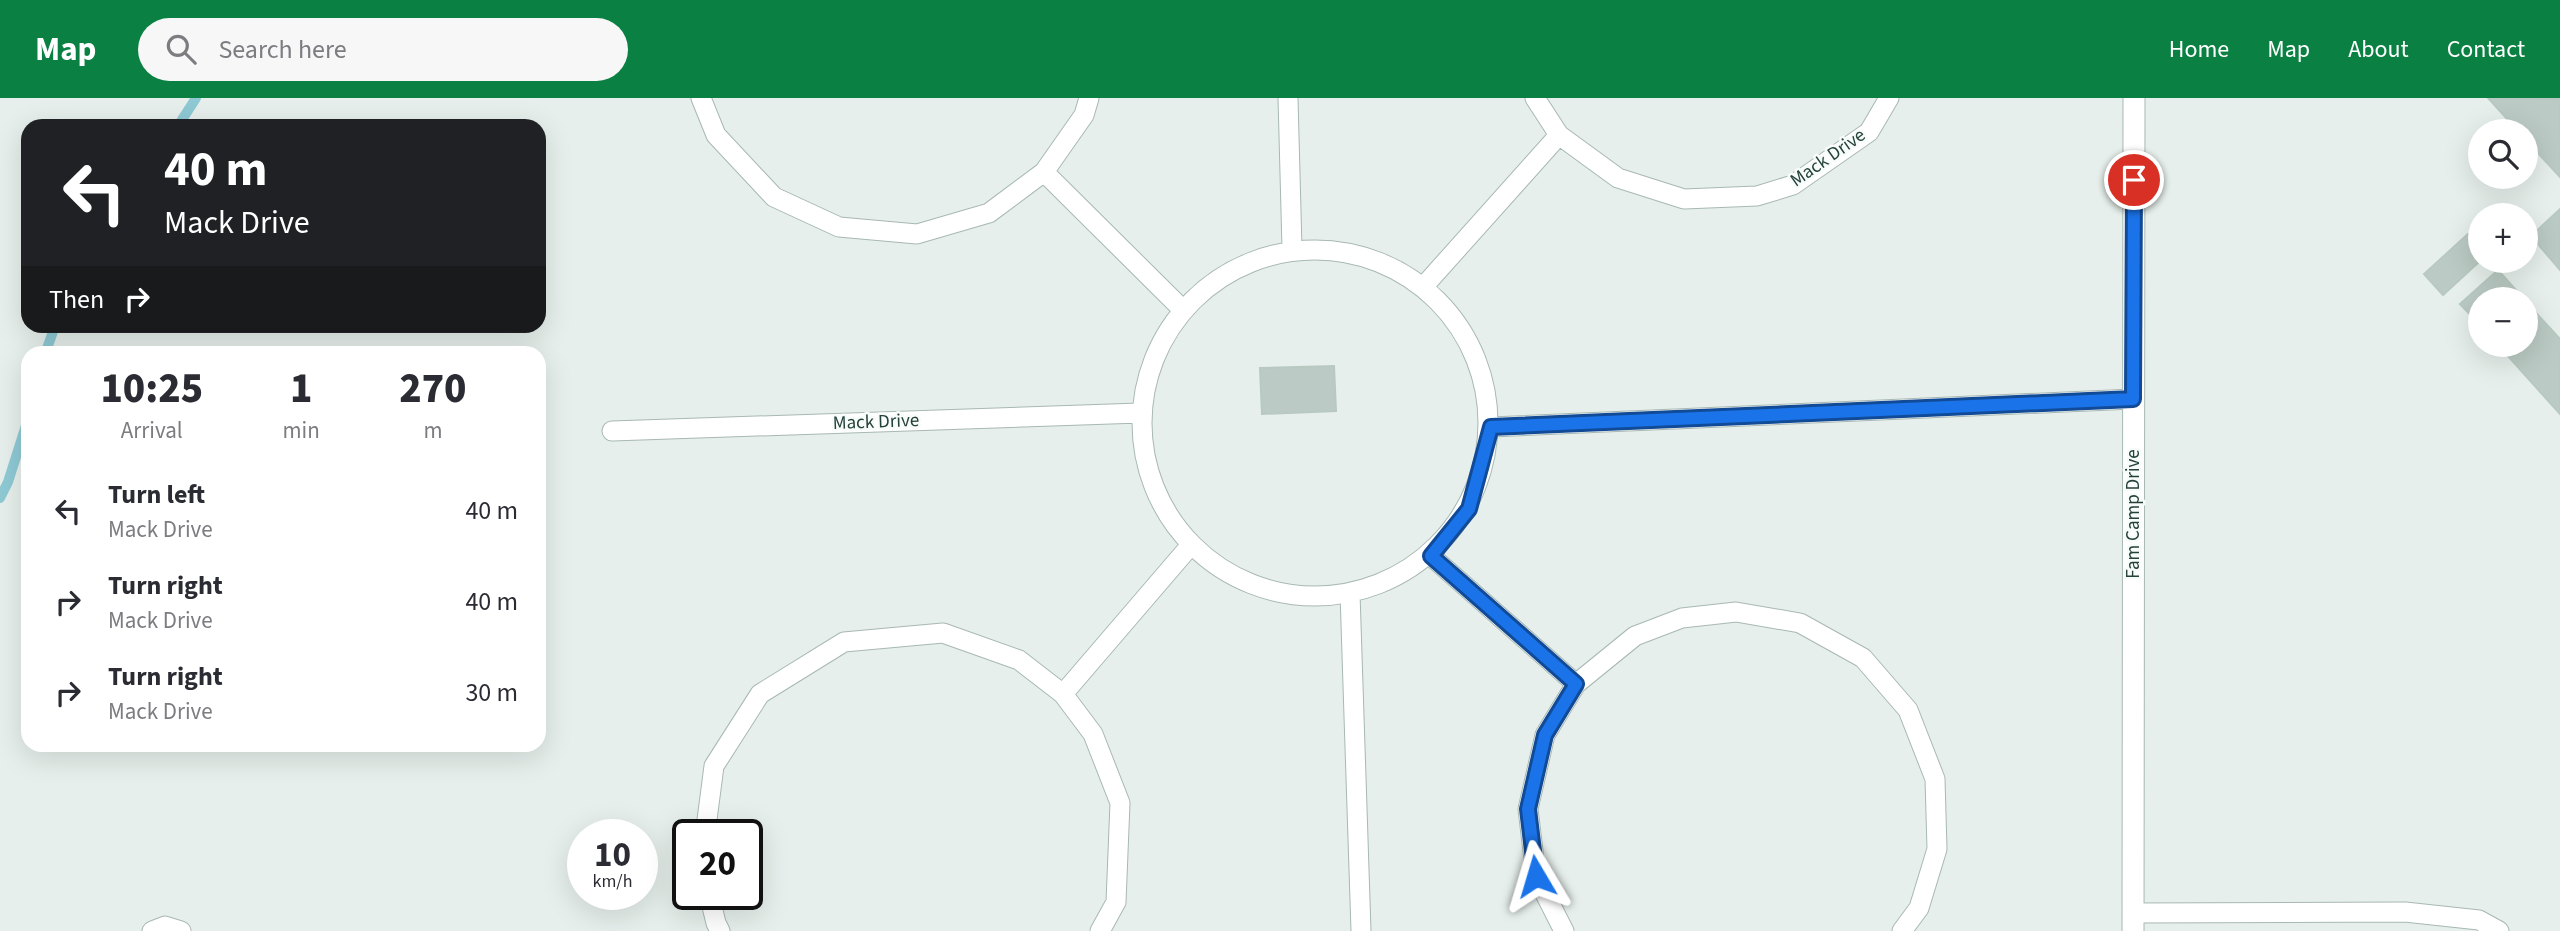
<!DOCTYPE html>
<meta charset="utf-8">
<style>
:root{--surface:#fff;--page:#f7f7f7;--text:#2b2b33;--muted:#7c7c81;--accent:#0b8043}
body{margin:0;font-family:"Source Sans 3",sans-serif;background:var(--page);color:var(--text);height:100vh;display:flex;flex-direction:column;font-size:26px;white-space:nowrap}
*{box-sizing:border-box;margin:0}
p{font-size:23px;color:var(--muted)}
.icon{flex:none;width:38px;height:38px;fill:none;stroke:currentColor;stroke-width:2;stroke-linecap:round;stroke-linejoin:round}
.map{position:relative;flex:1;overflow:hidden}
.details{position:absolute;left:21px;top:248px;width:525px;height:406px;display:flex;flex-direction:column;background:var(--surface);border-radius:21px;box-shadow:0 7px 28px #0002}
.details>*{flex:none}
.guide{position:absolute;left:21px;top:21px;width:525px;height:214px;border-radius:21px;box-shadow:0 7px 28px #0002;background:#202124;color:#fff;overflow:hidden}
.buttons{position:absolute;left:2468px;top:21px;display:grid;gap:14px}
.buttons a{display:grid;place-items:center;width:70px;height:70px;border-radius:50%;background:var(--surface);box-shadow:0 7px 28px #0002;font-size:35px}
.speed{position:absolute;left:567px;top:721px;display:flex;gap:14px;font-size:35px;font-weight:700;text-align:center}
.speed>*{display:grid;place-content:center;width:91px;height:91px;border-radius:50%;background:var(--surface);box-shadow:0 7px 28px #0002;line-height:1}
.speed small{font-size:18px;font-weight:400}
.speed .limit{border:4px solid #111;border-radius:10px;background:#fff;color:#111}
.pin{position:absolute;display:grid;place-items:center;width:60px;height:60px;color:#fff;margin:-30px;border:4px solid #fff;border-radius:50%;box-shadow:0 2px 7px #0007}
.me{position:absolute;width:77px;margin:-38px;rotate:353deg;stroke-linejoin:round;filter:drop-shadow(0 0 5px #0008)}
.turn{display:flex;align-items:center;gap:24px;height:147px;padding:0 28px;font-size:32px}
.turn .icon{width:91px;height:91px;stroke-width:2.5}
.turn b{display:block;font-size:49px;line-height:60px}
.then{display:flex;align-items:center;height:66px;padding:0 28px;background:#0003;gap:14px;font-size:26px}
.eta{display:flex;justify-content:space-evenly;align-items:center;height:119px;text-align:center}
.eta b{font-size:42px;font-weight:800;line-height:49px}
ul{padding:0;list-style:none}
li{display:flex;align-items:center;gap:21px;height:91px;padding:0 28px}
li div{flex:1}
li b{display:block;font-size:26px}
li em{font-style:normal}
header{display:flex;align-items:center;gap:42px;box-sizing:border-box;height:98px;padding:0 35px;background:var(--accent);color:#fff}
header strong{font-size:33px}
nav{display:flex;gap:38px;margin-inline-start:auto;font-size:24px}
.search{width:490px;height:63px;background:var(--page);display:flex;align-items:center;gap:18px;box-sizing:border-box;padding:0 24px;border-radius:38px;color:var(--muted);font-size:26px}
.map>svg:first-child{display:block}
</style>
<header>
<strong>Map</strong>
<div class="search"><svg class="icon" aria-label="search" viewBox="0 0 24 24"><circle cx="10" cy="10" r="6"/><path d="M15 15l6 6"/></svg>Search here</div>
<nav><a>Home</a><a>Map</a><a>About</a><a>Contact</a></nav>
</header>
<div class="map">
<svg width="2560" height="833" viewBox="0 0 2560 833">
<rect width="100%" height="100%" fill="#e6efeb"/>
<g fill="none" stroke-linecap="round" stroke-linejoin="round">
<path stroke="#8ec9d4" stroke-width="10" d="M 178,28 L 196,0
M 45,256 L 55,228
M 0,400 L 8,384 L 28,321"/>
</g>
<path fill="#bbcac4" stroke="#b8c9c2" stroke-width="2" d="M 2488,0 L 2560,1 L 2560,79 L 2525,41 L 2525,33 L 2518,33 Z
M 2560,111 L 2560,172 L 2531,138 Z
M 2468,136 L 2480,149 L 2480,163 L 2443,197 L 2424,176 Z
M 2498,172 L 2524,201 L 2480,201 L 2480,227 L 2460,206 Z
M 2525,203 L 2560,241 L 2560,316 L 2498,247 L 2525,247 Z
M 1334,268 L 1336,313 L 1262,316 L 1260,270 Z"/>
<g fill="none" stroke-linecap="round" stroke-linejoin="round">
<g stroke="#a8b8b2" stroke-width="21">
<path id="service" d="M 701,0 L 716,37 L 774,99 L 839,129 L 917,136 L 989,115 L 1044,74 L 1084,17 L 1089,0
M 1288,0 L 1292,151
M 1535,0 L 1559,37 L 1618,80 L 1684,101 L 1757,98 L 1793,87 L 1869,34 L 1889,0
M 1044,74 L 1182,211
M1142 325a173 173 0 1 1 346 0a173 173 0 1 1-346 0Z
M 1424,188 L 1559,37
M 1491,329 L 2133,301
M 612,333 L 1140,315
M 1431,458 L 1576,586
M 1350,495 L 1361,833
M 1063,596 L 1190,448
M 705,737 L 714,668 L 760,596 L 844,544 L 943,535 L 1019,562 L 1063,596 L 1093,636 L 1120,705 L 1116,804 L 1100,833
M 709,796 L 716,825 L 720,833
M 2133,815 L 2405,814 L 2479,822 L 2499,833
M 152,833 L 165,828 L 181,833
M 1564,833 L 1536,778 L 1528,711 L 1545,637 L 1576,586 L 1635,538 L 1682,520 L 1736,514 L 1800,525 L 1863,560 L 1908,612 L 1935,681 L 1937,751 L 1919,810 L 1902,833"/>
</g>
<g stroke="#a8b8b2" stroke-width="23">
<path id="minor" d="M 2133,833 L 2134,0"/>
</g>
<use href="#service" stroke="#fff" stroke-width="19"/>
<use href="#minor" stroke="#fff" stroke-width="21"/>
</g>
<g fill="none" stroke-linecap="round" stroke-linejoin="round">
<g stroke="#114b97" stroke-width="18">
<path id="route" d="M 1536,778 L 1528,711 L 1545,637 L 1576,586 L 1431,458 L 1469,411 L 1491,329 L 2133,301 L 2134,82"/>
</g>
<use href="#route" stroke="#1a73e8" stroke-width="12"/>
</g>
<g text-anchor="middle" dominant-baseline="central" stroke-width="5" stroke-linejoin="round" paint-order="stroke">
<g font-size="19" fill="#24423a" stroke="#f7fbf9">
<text transform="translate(1828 60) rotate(-35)">Mack Drive</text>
<text transform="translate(876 324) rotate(-2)">Mack Drive</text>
<text transform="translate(2133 416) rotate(-90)">Fam Camp Drive</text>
</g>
</g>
</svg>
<div class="buttons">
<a><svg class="icon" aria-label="search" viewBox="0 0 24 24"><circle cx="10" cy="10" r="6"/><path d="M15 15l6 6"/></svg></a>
<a>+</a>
<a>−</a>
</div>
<div class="speed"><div>10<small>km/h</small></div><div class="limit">20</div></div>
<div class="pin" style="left:2134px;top:82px;background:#d93025"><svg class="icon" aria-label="arrive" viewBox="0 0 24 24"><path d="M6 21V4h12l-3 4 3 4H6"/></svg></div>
<svg class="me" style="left:1536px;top:778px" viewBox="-20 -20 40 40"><path d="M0-17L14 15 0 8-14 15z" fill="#1a73e8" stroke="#fff" stroke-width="4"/></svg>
<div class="guide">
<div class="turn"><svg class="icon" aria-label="left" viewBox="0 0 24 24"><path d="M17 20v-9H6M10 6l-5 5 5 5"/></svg><div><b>40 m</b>Mack Drive</div></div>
<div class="then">Then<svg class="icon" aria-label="right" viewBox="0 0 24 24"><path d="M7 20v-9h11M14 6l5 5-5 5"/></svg></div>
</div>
<section class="details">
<div class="eta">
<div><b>10:25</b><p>Arrival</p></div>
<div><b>1</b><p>min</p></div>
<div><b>270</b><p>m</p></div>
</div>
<ul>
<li><svg class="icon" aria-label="left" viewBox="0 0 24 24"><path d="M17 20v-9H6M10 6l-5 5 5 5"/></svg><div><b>Turn left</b><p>Mack Drive</p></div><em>40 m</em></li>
<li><svg class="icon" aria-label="right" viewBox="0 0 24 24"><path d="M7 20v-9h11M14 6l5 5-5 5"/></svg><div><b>Turn right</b><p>Mack Drive</p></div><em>40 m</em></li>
<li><svg class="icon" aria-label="right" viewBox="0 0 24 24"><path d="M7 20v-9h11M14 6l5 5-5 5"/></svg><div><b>Turn right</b><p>Mack Drive</p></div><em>30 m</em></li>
</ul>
</section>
</div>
